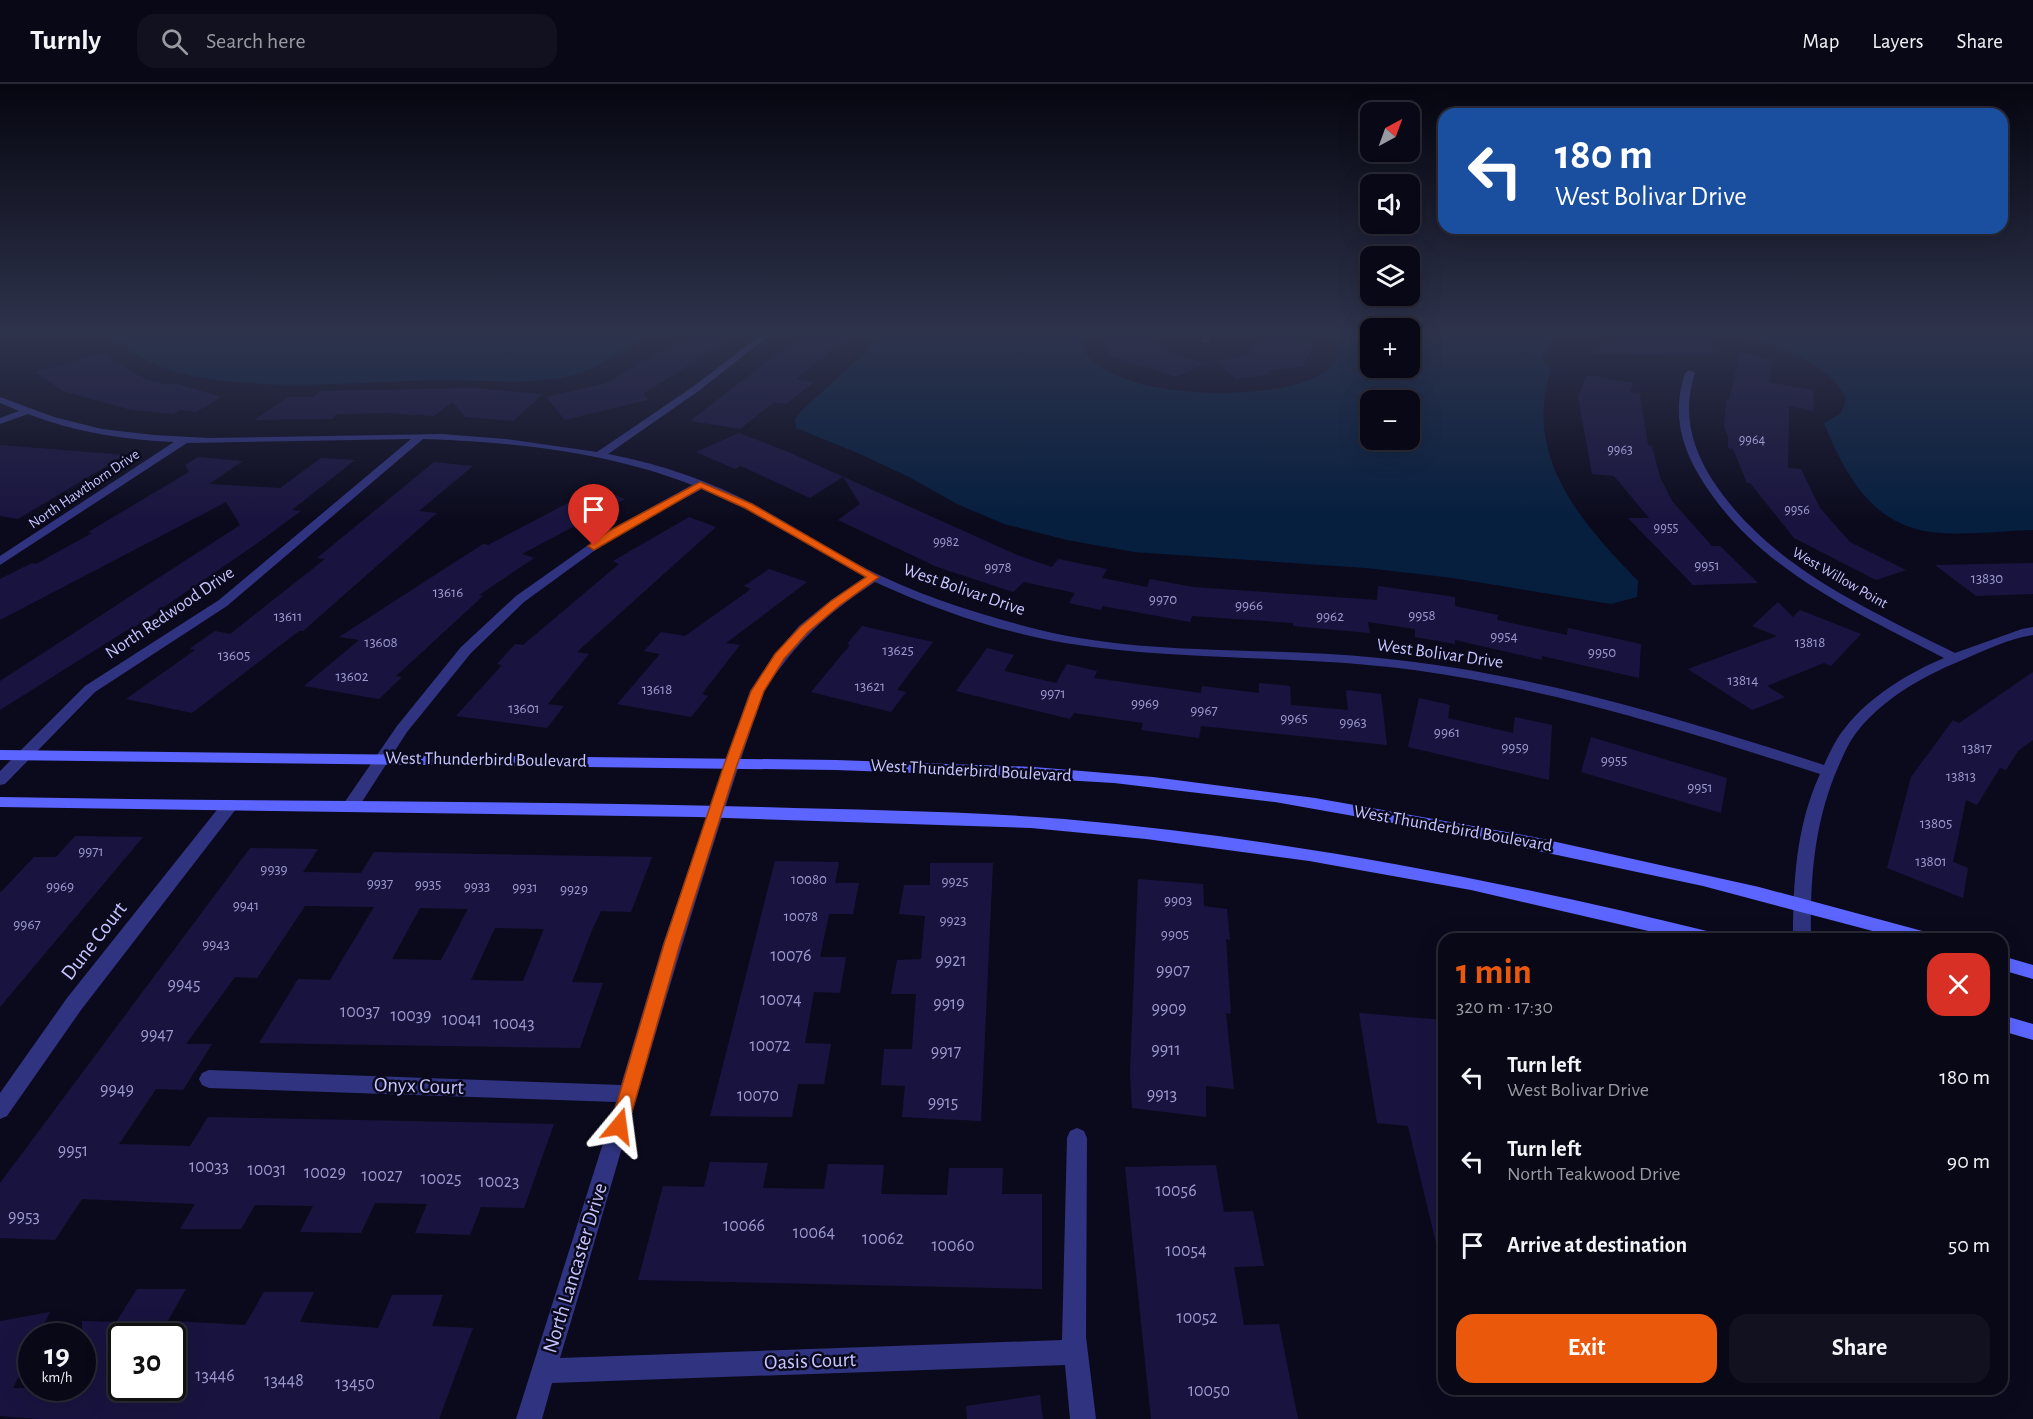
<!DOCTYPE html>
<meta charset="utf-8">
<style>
:root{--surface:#080816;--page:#11111f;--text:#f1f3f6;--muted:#989aa1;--line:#292935;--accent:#ea580c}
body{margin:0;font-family:"Alegreya Sans",sans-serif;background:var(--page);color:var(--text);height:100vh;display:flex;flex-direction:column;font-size:22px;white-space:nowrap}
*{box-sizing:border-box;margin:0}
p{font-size:20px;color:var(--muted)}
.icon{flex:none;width:33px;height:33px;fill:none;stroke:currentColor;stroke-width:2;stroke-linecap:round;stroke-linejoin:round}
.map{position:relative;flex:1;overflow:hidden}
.details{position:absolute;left:1438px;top:849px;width:570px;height:462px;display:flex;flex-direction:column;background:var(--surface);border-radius:18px;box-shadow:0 6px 24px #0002,0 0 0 2px var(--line)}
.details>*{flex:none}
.guide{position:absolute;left:1438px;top:24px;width:570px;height:126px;border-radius:18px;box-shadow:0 6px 24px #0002,0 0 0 2px var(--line);background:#1a4fa0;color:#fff;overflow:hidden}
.needle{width:39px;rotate:41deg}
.fabs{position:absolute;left:1360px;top:18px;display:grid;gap:12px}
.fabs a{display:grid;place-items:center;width:60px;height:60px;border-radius:12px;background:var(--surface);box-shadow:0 6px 24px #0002,0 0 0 2px var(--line);font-size:30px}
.speed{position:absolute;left:18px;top:1239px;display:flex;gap:12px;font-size:30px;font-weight:700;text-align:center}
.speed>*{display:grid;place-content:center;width:78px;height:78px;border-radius:50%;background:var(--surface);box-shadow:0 6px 24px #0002,0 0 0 2px var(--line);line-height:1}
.speed small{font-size:15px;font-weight:400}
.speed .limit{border:3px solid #111;border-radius:9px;background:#fff;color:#111}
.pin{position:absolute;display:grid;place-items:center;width:51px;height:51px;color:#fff;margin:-62px -26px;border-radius:50% 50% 50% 0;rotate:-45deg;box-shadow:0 0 6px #0007}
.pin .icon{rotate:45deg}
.me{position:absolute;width:66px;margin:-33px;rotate:16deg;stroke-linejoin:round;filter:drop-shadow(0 0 4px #0008)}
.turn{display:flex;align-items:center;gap:21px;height:126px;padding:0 18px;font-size:27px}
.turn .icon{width:78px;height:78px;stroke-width:2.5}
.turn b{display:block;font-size:42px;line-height:51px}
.round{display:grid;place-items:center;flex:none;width:63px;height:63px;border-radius:18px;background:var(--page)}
.overview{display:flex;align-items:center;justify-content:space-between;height:102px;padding:0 18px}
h1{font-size:36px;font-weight:700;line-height:45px;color:var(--accent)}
.cta{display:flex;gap:12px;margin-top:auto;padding:12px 18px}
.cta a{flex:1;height:69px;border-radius:18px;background:var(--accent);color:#fff;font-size:24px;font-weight:700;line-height:69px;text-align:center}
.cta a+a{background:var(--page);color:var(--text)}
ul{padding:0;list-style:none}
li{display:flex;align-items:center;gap:18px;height:84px;padding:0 18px}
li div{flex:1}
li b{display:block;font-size:22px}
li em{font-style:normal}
header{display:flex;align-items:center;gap:36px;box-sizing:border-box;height:84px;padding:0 30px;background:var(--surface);border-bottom:2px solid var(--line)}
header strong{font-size:28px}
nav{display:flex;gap:33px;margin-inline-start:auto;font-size:21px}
.search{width:420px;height:54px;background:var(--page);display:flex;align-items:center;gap:15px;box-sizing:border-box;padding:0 21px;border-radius:18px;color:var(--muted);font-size:22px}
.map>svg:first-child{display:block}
</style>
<header>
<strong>Turnly</strong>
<div class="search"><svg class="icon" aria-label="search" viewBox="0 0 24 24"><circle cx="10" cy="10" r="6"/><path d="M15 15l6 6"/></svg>Search here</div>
<nav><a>Map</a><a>Layers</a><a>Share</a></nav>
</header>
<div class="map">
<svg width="2033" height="1335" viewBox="0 0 2033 1335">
<rect width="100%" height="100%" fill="#0b0a1d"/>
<path fill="#061f3f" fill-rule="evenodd" d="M 113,250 L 649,250 C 623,267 600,285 569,292 C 526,302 481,295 437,296 C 355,297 167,321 113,250 Z
M 886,250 L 1080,250 C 1075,330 1385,327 1333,250 L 1371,250 L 1371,284 L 1410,284 L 1410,250 L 1564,250 L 1554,254 L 1542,272 L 1551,287 C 1522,373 1583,440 1638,497 L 1637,513 L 1611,520 L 1453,494 L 1366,484 L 1134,468 L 1067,456 L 1004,440 L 957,420 L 909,393 L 860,370 L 796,344 L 795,335 L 802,326 ZM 1371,316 L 1410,316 L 1410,356 L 1371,356 Z
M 1726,250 L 2009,250 L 2033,257 L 2033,446 C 2000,447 1965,452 1931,448 C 1871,440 1845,390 1824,339 L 1841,329 L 1846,315 C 1830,275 1765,258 1726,250 Z"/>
<path fill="#19143f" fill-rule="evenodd" d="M 689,250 L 725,250 L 716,256 L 725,258 L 643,310 L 648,316 L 565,336 L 546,313 L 606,299 Z
M 803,250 L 853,250 L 796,295 L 814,298 L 786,320 L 774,318 L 740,345 L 690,337 Z
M 1101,250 L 1153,250 L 1161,265 L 1205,279 L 1176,293 L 1109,271 Z
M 1262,250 L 1296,252 L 1294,256 L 1315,259 L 1303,282 L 1267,287 L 1272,290 L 1236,295 L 1215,277 L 1248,272 Z
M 1617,250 L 1699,250 L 1725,271 L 1587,270 Z
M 1740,268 L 1773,275 L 1769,298 L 1813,306 L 1814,327 L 1789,322 L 1788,384 L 1801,385 L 1820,424 L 1850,458 L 1906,486 L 1876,496 L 1794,454 L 1750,399 L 1747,399 L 1733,365 L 1728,364 L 1728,353 L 1724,342 L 1726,315 L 1729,316 Z
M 102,269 L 143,294 L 168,301 L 174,299 L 222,313 L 196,328 L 180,326 L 173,330 L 131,326 L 63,307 L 35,288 Z
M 1587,291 L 1633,299 L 1630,308 L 1640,310 L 1648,361 L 1652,362 L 1660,393 L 1672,417 L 1712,462 L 1720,462 L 1758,499 L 1693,501 L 1628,434 L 1649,434 L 1614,392 L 1592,390 L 1578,313 Z
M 473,304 L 543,310 L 513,337 L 465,333 L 453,318 L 434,332 L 388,329 L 337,330 L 332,335 L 254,336 L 288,313 L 314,313 L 319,307 Z
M 739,349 L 786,367 L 1017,471 L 1052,483 L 1058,475 L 1107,485 L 1102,494 L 1147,503 L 1150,495 L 1193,503 L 1377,516 L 1378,502 L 1455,513 L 1455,522 L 1498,531 L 1497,536 L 1567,551 L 1568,544 L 1641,560 L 1639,594 L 1542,572 L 1542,576 L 1455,556 L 1455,560 L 1415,553 L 1415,545 L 1368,538 L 1370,549 L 1293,542 L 1293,539 L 1192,532 L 1190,538 L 1103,522 L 1101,526 L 1069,519 L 1075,509 L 1024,498 L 1013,508 L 937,483 L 838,436 L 860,420 L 843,393 L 810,414 L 741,382 L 735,385 L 696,368 Z
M 0,361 L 125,371 L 18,435 L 0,432 Z
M 198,373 L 243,377 L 209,400 L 280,404 L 321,374 L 355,376 L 292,426 L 301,427 L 252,463 L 130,546 L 127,546 L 0,626 L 0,597 L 240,441 L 226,418 L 0,536 L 0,495 L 32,479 L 36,480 L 92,449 L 88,448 L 189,388 L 185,381 Z
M 434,378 L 473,382 L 419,427 L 437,429 L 303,547 L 299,547 L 192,629 L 126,615 L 195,566 L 189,565 L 215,547 L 230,550 L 325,475 L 317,474 Z
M 599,405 L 625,415 L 522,470 L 534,474 L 479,511 L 483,512 L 396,592 L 402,593 L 379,615 L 304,602 L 359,556 L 339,553 L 483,460 L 488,461 L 585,410 L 587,411 Z
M 689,433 L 716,443 L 577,568 L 589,570 L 548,620 L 564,622 L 547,644 L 456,632 L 502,581 L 497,580 L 515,560 L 523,561 L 619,480 L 613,477 Z
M 2033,479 L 2033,510 L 1976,512 L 1935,481 Z
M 769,485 L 807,498 L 726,559 L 740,561 L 702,610 L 708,612 L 691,633 L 617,620 L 660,570 L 644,567 L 661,548 L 685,552 L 751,505 L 744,502 Z
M 1778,518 L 1793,533 L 1800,526 L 1861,550 L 1831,582 L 1824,579 L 1767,602 L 1785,613 L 1752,626 L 1688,585 L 1777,552 L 1752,542 Z
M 862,542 L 933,558 L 897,606 L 906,608 L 891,628 L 811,608 L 850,561 L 847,560 Z
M 987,564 L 1014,571 L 1004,587 L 1056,599 L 1067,580 L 1097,587 L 1094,594 L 1201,609 L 1202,602 L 1259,609 L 1259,599 L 1290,602 L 1291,621 L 1348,626 L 1346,606 L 1381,610 L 1387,661 L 1201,642 L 1199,654 L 1141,646 L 1143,639 L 1074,629 L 1070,635 L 956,607 Z
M 2033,588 L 2033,656 L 2018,667 L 2006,686 L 2000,684 L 1977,721 L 1966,716 L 1953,778 L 1968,784 L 1963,814 L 1887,784 L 1911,693 L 1953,636 L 1959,639 Z
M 1419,614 L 1450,621 L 1448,634 L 1513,649 L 1515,633 L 1552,641 L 1549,696 L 1408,663 Z
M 1591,653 L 1727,694 L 1721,729 L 1581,688 Z
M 75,752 L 143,753 L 0,923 L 0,809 L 34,773 L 56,773 Z
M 250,764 L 318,765 L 303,788 L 361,789 L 374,768 L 652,773 L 631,828 L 601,827 L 592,846 L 572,898 L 603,899 L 580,964 L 259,959 L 298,895 L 330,896 L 374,823 L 305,822 L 257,894 L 235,893 L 186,960 L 212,960 L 183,1006 L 156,1005 L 119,1060 L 190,1062 L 208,1033 L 554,1040 L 524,1124 L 481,1123 L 470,1151 L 415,1149 L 427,1120 L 375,1119 L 361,1149 L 300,1148 L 313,1122 L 255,1121 L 241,1145 L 180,1145 L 195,1120 L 82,1115 L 55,1156 L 0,1154 L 0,1099 ZM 420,824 L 468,825 L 441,876 L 392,875 ZM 495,844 L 544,845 L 523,897 L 471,896 Z
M 775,777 L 839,778 L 835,799 L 859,799 L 853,830 L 829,830 L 820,873 L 846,873 L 840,909 L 814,908 L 805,959 L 831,960 L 824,1000 L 798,1000 L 792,1033 L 710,1032 Z
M 930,779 L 993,779 L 981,1037 L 902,1033 L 905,1002 L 881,1001 L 884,965 L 912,965 L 916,910 L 891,910 L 897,876 L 921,875 L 925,832 L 899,830 L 904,801 L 930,801 Z
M 1138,795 L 1203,800 L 1204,822 L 1227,825 L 1230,856 L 1226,855 L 1231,930 L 1226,929 L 1234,1005 L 1206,1002 L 1206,1033 L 1132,1024 L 1130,988 Z
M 1359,929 L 1444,936 L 1444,1158 L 1436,1159 L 1408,1042 L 1377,1039 Z
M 710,1078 L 768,1079 L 763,1104 L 824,1105 L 828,1080 L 884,1081 L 881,1110 L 947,1111 L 949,1084 L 1003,1084 L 1002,1110 L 1042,1110 L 1042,1205 L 638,1196 L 663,1102 L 704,1103 Z
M 1216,1081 L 1224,1128 L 1253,1127 L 1264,1182 L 1234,1183 L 1244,1241 L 1279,1240 L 1298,1335 L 1151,1335 L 1125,1083 Z
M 137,1205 L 186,1205 L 159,1252 L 122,1252 L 122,1304 L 172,1304 L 172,1237 L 245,1241 L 264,1208 L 314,1208 L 300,1238 L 378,1244 L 392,1211 L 443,1211 L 432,1242 L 473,1244 L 439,1335 L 40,1335 L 0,1332 L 0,1237 L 50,1228 L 38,1252 L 32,1252 L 32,1266 L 13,1304 L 82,1304 L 82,1237 L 116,1238 Z
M 1040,1311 L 1043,1335 L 967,1335 L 966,1322 Z"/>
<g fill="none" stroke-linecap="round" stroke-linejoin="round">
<path fill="#303380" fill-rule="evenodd" d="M 762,250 L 771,250 L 700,306 L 608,370 C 660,380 711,397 757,422 C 793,442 827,464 863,483 C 917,511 977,530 1036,545 C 1147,573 1266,562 1379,574 C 1531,589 1679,634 1824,681 C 1830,668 1836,655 1845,644 C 1869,613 1908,589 1944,574 C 1856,528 1761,487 1705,401 C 1682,366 1671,331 1685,289 L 1690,286 L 1695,289 C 1682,328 1691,363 1713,397 C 1770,483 1866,524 1955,569 L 2022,545 L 2033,543 L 2033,551 C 2008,555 1983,567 1960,577 C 1923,592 1881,616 1856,649 C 1849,658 1844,670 1839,681 C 1814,737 1810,795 1811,855 L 1793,855 C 1793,799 1796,742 1820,690 C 1687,647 1553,605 1414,586 C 1298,570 1180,578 1065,559 C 1000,548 934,525 875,498 C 823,533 799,555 764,607 C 688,827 627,1051 560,1274 L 1062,1256 L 1067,1054 L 1070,1047 L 1077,1044 L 1084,1047 L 1087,1054 L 1086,1253 L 1096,1335 L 1070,1335 L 1065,1281 L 552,1299 L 542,1335 L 516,1335 L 616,1018 L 209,1004 L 202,1001 L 199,995 L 202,989 L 209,986 L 621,1001 L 663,860 L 750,607 L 775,570 L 799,542 L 831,516 L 865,493 L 748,426 L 702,405 L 616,451 L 524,518 L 471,569 L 407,648 L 356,727 L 344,727 L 342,723 L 344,719 L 397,642 L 461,563 L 516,512 L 608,447 L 692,401 C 608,368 513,358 423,355 L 227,522 L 95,608 L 5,700 L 0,701 L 0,687 L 85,602 L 219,516 L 411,355 L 187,359 L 0,481 L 0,472 L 174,358 C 125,356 74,348 28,330 L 0,340 L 0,334 L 19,327 L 0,319 L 0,313 L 54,333 L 102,345 L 154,351 L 208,354 L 442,350 L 506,355 L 597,368 L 694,302 Z
M 1206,250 L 1214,250 L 1208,258 L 1202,258 L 1201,256 Z
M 230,716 L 236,717 L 238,721 L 236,725 L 81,926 L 7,1032 L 0,1035 L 0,1009 L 67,914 L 224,717 Z"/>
<path fill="#5c65ff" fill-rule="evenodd" d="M 0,666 L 836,676 L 1034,683 L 1153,693 L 1315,714 L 1534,753 L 1759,803 L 1926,848 L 1932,850 L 1935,855 L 1903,855 L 1703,802 L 1477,754 L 1275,718 L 1114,699 L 995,692 L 836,686 L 0,676 Z
M 0,713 C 254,718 508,716 761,723 C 862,726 963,727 1064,735 C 1283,754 1498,796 1711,848 L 1717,850 L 1720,855 L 1683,855 L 1471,806 L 1309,777 L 1146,755 L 1031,744 L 697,733 L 0,723 Z
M 2002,872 L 2033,881 L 2033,895 L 2002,886 Z
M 2002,931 L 2033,940 L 2033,956 L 2002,947 Z"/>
</g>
<linearGradient id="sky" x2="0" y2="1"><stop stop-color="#060610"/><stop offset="0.57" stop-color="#2e334c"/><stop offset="1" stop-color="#2e334c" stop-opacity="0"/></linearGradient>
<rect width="2033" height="437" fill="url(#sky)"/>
<path fill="#ea580c" stroke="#983908" stroke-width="1.5" d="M 700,398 L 752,420 L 879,493 L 839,522 L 808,548 L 784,575 L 764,607 L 737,681 L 680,860 L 626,1049 L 619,1051 L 612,1049 L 610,1042 L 664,860 L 724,681 L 751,607 L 775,570 L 800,543 L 831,517 L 866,493 L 745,424 L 701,404 L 594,466 L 588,462 L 609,447 Z"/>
<g text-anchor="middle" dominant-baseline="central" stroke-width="5" stroke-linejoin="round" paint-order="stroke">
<g font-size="14" fill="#9c99cf">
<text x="1752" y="356">9964</text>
<text x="1620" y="366">9963</text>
<text x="1797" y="426">9956</text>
<text x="1666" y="444">9955</text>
<text x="946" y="458">9982</text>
</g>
<g font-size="15" fill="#c7c5ff" stroke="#0b0a1d">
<text transform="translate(84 405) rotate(-34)">North Hawthorn Drive</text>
<text transform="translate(1840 494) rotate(30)">West Willow Point</text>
</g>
<g font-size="15" fill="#9c99cf">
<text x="1707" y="481">9951</text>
<text x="998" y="483">9978</text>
<text x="1987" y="494">13830</text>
<text x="448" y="508">13616</text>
<text x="1163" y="515">9970</text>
<text x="1249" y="521">9966</text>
<text x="1422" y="531">9958</text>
<text x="288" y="532">13611</text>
<text x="1330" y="532">9962</text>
<text x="1504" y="552">9954</text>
<text x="381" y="558">13608</text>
<text x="1810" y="558">13818</text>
<text x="898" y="566">13625</text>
<text x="1602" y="568">9950</text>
<text x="234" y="571">13605</text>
<text x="352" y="592">13602</text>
<text x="1743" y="596">13814</text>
<text x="870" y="602">13621</text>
<text x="657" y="605">13618</text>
<text x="1053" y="609">9971</text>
<text x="1145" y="619">9969</text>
<text x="524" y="624">13601</text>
<text x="1204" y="626">9967</text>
<text x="1294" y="634">9965</text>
<text x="1353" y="638">9963</text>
<text x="1447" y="648">9961</text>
<text x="1515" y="663">9959</text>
<text x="1977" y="664">13817</text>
<text x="1614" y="676">9955</text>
<text x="1961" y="692">13813</text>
<text x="1700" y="703">9951</text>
<text x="1936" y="739">13805</text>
<text x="91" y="767">9971</text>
<text x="1931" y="777">13801</text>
<text x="274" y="785">9939</text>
<text x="809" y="795">10080</text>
<text x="955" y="797">9925</text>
<text x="380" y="799">9937</text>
<text x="428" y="800">9935</text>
<text x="60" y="802">9969</text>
<text x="477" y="802">9933</text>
<text x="525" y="803">9931</text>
<text x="574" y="805">9929</text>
<text x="1178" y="816">9903</text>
<text x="246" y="821">9941</text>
<text x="801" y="832">10078</text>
<text x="953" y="836">9923</text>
<text x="27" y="840">9967</text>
<text x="1175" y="850">9905</text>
<text x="216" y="860">9943</text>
</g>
<g font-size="18" fill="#c7c5ff" stroke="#0b0a1d">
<text transform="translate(964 506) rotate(19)">West Bolivar Drive</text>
<text transform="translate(170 529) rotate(-34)">North Redwood Drive</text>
<text transform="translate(1440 570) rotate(8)">West Bolivar Drive</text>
<text transform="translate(486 676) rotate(1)">West Thunderbird Boulevard</text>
<text transform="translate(971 687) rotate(3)">West Thunderbird Boulevard</text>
<text transform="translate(1453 745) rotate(10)">West Thunderbird Boulevard</text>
</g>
<g font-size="18" fill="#9c99cf">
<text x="791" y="872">10076</text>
<text x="951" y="877">9921</text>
<text x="1173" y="887">9907</text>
<text x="184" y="901">9945</text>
<text x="781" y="916">10074</text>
<text x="949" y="920">9919</text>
<text x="1169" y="925">9909</text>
<text x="360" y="928">10037</text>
<text x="411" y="932">10039</text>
<text x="462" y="936">10041</text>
<text x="514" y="940">10043</text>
<text x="157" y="951">9947</text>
<text x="770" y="962">10072</text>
<text x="1166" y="966">9911</text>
<text x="946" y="968">9917</text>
<text x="117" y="1006">9949</text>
<text x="1162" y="1011">9913</text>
<text x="758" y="1012">10070</text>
<text x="943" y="1019">9915</text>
<text x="73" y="1067">9951</text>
<text x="209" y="1083">10033</text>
<text x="267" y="1086">10031</text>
<text x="325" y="1089">10029</text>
<text x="382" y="1092">10027</text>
<text x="441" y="1095">10025</text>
<text x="499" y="1098">10023</text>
<text x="1176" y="1107">10056</text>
<text x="24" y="1133">9953</text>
<text x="744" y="1142">10066</text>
<text x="814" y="1149">10064</text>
<text x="883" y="1155">10062</text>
<text x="953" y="1162">10060</text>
<text x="1186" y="1167">10054</text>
<text x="1197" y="1234">10052</text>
<text x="215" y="1292">13446</text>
<text x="284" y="1297">13448</text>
<text x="355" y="1300">13450</text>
<text x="1209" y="1307">10050</text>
</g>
<g font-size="21" fill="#c7c5ff" stroke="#0b0a1d">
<text transform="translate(94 857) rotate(-52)">Dune Court</text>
<text transform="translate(419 1002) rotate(2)">Onyx Court</text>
<text transform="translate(575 1184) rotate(-73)">North Lancaster Drive</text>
<text transform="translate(810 1277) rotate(-2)">Oasis Court</text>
</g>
</g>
</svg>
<div class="fabs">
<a><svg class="needle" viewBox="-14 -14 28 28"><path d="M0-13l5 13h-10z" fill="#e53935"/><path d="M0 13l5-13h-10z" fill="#989aa1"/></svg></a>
<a><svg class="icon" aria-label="sound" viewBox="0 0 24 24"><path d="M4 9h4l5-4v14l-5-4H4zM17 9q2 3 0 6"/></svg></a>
<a><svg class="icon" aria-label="layers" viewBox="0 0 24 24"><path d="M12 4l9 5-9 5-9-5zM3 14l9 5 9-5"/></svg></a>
<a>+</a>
<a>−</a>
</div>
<div class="speed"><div>19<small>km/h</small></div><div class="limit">30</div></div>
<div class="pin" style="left:594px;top:462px;background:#d93025"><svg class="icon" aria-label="arrive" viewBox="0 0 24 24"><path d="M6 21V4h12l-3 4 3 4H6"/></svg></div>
<svg class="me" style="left:619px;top:1042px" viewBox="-20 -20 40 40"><path d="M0-17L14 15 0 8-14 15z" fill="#ea580c" stroke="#fff" stroke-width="4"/></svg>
<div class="guide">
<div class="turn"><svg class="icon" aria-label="left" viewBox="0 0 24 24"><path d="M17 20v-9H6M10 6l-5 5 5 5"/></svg><div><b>180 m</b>West Bolivar Drive</div></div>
</div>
<section class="details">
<div class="overview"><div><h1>1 min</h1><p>320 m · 17:30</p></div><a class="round" style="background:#d93025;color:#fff"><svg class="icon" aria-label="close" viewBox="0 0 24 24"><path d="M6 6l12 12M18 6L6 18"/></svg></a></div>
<ul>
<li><svg class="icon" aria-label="left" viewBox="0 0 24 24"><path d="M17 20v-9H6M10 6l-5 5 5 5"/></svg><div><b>Turn left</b><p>West Bolivar Drive</p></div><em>180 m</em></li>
<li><svg class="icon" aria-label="left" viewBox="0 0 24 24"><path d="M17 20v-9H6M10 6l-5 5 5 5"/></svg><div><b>Turn left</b><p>North Teakwood Drive</p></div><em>90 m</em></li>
<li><svg class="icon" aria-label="arrive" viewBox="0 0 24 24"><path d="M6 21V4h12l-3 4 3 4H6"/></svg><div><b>Arrive at destination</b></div><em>50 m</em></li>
</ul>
<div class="cta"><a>Exit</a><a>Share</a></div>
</section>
</div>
